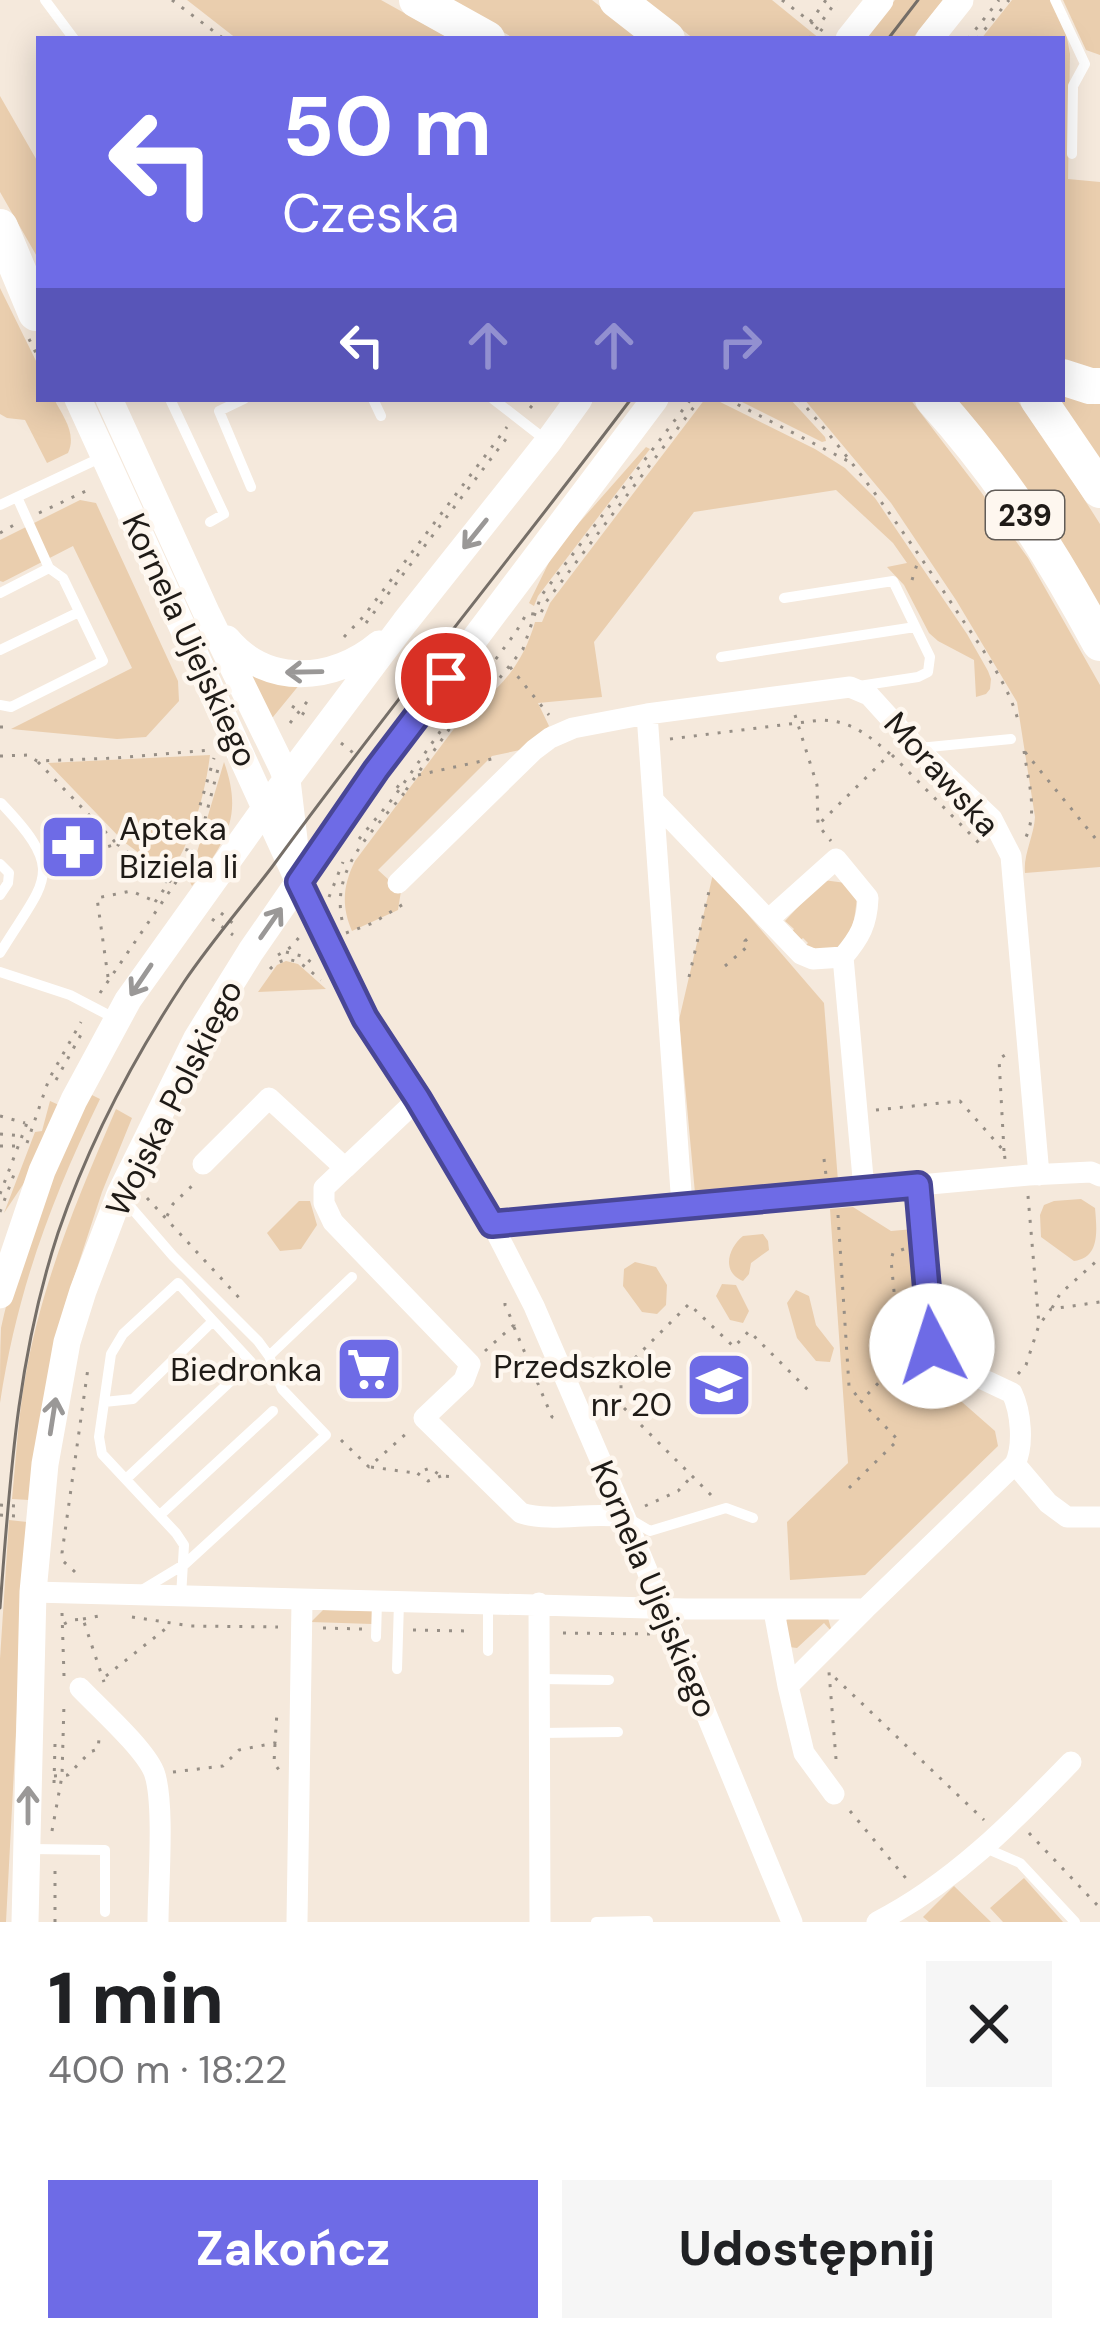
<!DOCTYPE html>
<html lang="pl">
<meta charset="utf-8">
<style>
:root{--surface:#fff;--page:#f6f6f6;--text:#202124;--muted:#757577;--accent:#6e6be6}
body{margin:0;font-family:"DM Sans",sans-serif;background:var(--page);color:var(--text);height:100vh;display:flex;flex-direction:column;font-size:45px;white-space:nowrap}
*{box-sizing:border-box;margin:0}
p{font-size:39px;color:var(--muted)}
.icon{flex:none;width:66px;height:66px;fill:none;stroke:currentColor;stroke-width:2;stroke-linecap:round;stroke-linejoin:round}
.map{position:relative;height:1922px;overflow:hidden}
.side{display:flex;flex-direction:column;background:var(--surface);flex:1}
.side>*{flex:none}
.banner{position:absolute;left:36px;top:36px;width:1029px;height:366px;border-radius:0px;box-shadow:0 6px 30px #0003;background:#6e6be6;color:#fff;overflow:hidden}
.pin{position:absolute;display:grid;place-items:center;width:102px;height:102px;color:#fff;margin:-51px;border:6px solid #fff;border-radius:50%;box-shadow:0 3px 12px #0007}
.me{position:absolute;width:132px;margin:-66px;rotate:355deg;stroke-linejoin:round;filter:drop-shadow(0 0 9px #0008)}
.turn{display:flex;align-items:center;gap:42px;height:252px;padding:0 48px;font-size:54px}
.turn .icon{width:156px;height:156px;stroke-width:2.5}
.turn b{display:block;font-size:84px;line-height:102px}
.lanes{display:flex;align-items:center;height:114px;padding:0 48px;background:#0003;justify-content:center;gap:60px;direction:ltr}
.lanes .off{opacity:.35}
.round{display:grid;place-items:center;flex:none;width:126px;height:126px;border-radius:0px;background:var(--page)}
.overview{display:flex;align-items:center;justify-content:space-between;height:204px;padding:0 48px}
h1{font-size:72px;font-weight:800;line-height:90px}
.primary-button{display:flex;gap:24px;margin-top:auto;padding:24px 48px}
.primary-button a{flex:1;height:138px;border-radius:0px;background:var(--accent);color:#fff;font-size:48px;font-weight:800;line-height:138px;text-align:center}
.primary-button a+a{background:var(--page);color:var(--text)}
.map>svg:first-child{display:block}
</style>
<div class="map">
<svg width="1100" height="1922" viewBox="0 0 1100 1922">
<rect width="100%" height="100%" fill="#f5e9dc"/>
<path fill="#eaceae" d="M 187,0 L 381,0 L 451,39 L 237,39 Z
M 448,0 L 592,0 L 642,39 L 515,39 Z
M 644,0 L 772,0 L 820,39 L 694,39 Z
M 895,0 L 943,0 L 912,39 L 871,39 L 866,34 Z
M 1012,0 L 1052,0 L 1065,27 L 1070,54 L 1068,179 L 1100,182 L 1100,379 L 1062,369 L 1062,39 L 981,39 Z
M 1063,0 L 1100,0 L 1100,55 L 1086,50 Z
M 0,96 L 39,164 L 39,260 L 0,192 Z
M 0,288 L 39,367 L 39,399 L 54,399 C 63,416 77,434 68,453 L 47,463 L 25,420 L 7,418 L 0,414 Z
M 1062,389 L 1100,397 L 1100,470 L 1053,399 L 1062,399 Z
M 705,399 L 714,399 L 815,449 L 845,468 L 875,498 L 967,634 L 988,671 L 991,679 L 990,689 L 986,694 L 976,697 L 974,660 L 938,641 L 929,633 L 904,585 L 887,567 L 907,563 L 893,543 L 836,490 L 694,512 L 594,642 L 602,697 L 538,703 L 549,726 L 525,749 L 492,756 L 378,870 L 401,891 L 398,910 L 352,931 C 341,906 343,885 355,861 L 456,726 L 479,711 L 478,704 C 507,683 525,657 535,622 L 542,622 L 550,603 Z
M 736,399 L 790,399 L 825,437 L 826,441 L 822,442 Z
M 804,399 L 910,399 L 981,492 L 1028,558 L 1100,685 L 1100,867 L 1025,873 C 1023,855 1034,836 1035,817 L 1017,702 L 956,600 L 891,503 Z
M 957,399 L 1016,399 L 1044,436 L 1100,524 L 1100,610 Z
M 646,447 L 650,449 L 538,596 L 534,606 L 529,603 L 552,556 L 563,541 Z
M 80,500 L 96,503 L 178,681 L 179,701 L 146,737 L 117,739 L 11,729 L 132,668 L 73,546 L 3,582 L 0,581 L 0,540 Z
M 247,669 L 300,684 L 273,717 L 268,719 Z
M 210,755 C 205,795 192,841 169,875 L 124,842 L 48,763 Z
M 224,762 C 244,818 225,842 192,886 L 187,876 L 195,859 Z
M 713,874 L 824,1003 L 838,1181 L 695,1193 L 679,1020 Z
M 823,880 L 846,883 L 857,893 C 856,909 854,942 835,949 C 827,952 811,948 803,948 L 808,943 L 803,938 L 797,943 L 789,935 L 794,929 L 785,921 Z
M 286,961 L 298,964 L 326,989 L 258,992 L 277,965 Z
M 88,1093 L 100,1099 C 51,1200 17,1291 0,1403 C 0,1379 0,1352 1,1328 C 18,1247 55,1169 88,1093 Z
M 50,1101 L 59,1105 L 26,1180 L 4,1213 L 35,1132 L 42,1131 Z
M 116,1109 L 132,1118 L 102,1192 L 64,1308 L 29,1500 L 12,1499 C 16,1459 18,1419 25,1379 C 41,1284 78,1197 116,1109 Z
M 1081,1199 L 1095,1208 C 1097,1231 1100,1258 1074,1261 L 1041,1237 L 1040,1215 L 1044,1205 L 1054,1201 Z
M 299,1201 L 310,1201 L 317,1225 L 301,1249 L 280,1251 L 267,1233 Z
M 853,1207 L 891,1231 L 914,1229 L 923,1352 L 962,1383 L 954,1395 L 995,1431 L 998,1446 L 865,1575 L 790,1580 L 787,1522 L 848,1463 L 830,1209 Z
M 763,1234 L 768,1241 L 769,1250 L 751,1263 L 749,1274 L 743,1281 C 721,1272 728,1248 743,1236 Z
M 635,1262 L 656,1267 L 667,1285 L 666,1305 L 657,1314 L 642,1312 L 623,1286 L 624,1269 Z
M 722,1284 L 736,1285 L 749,1311 L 743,1323 L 730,1320 L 716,1296 Z
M 796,1290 L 809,1296 L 816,1325 L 834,1348 L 830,1362 L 816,1361 L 797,1338 L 787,1303 Z
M 9,1520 L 27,1522 L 6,1922 L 0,1922 L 0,1659 Z
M 323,1610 L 372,1611 L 372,1624 L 311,1622 Z
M 790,1617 L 828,1618 L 832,1632 L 824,1623 L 797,1648 L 789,1647 L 784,1622 Z
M 1024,1878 L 1063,1922 L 1003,1922 L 990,1908 Z
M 954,1886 L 991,1922 L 929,1922 L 923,1917 Z"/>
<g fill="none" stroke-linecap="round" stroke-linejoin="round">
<path stroke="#978f86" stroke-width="3" stroke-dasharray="3 9" stroke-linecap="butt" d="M 172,0 L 224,39
M 782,0 L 824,32
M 810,22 L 826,0
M 809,39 L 837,0
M 968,39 L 999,0
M 977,39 L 1009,0
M 29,339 L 39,359
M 727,399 L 848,461
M 799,399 C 857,465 907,536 956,610 C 979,645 1009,683 1019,724
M 530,408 L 538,399
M 39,513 L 90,489
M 0,533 L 14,525
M 912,580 L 918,561
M 366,623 L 509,435
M 344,637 L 363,617 L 507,427
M 510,667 L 549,715
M 292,706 L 305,715
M 795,715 L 817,785 L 818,825 L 831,841
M 290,723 L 310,698
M 0,727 L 3,727
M 670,739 L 821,720 C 852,721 868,735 890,754 L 818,825
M 341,743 L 357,756
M 1024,751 C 1028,781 1039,814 1024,841
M 1025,752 L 1100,844
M 892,755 L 982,846
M 0,756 L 28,755 L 37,761 L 116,758 L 212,750
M 38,762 L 117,844 L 99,849
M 418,775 L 496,758
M 406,790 L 455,721 L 475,709 L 469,695 L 516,632 L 527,613 L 540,615 L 546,602 L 700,399
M 359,839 L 394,797 L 449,719 L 490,690 L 523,649 L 541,596 L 691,399
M 117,844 L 172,886
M 329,897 L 343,862
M 155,902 L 180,867 L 186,853 L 214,758
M 221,913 L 236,926
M 212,919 L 233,935
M 342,920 C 331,866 374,831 405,792 L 393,783
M 346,933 L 373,923 L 405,903
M 286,952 L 305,957 L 315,966
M 278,955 L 291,947 L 302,934
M 725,966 L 748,946 L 745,941 L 752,935
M 270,969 C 290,949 304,966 321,980
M 108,977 L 97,898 L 131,891 L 154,901
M 689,977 L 710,887
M 100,993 L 187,866 L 205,819 L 219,765
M 56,1080 L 83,1031
M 876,1110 L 960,1101 L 1004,1151 L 1005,1159
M 0,1116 L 25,1123
M 0,1134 L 22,1136
M 27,1143 L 49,1079 L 81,1022
M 0,1146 L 16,1146
M 1004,1151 L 999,1059 L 1008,1053
M 824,1159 L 826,1175
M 0,1194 L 27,1123 L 33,1124
M 1028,1196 L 1039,1325
M 147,1198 L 243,1302
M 0,1212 L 16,1169
M 838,1215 L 849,1386 L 861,1401
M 167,1216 L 173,1204 L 195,1183
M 904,1249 L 893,1253 L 891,1260 L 897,1322 L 910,1331
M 1052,1308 L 1060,1294 L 1100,1258
M 897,1324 L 900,1361
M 514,1327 L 552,1417 L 558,1420
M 485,1351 L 514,1325 L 505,1305 L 505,1297
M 1018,1374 L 1026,1365 L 1039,1325 L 1051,1309 L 1100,1302
M 341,1440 L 369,1467 L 409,1431
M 371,1467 L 415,1473
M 441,1476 L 428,1481 L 417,1473 L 430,1468 L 441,1476 L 456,1477
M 849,1488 L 898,1440 L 861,1401 L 912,1348
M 711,1495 L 621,1405 L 621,1372 L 689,1304 L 734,1347 L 749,1331 L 811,1393
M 0,1505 L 16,1506
M 645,1506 L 678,1491 L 692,1476
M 0,1515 L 16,1516
M 75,1572 L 63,1561 L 62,1553 L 88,1368
M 62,1613 L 64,1676
M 132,1617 L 191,1626 L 278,1627
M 83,1619 L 99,1616
M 64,1624 L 72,1620 L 83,1619 L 104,1682
M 323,1628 L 362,1629
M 413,1630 L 470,1631
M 563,1633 L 650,1634
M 106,1676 L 169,1626
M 275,1744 L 274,1763 L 279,1770
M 836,1759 L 829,1672 L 984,1820
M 173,1772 L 223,1766 L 239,1750 L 275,1743 L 277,1712
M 54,1776 L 68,1775 L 90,1752 L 98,1749 L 99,1739
M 54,1783 L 55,1744
M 850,1811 L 909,1882
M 52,1831 L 62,1776 L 64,1703
M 1029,1833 L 1100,1908
M 55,1922 L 55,1863"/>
<path stroke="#fff" stroke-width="10" d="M 45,0 L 74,39
M 1055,0 L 1085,64 L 1073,86 L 1072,154
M 170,399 L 224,514 L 210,522
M 244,399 L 219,411 L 251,487
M 373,399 L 381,416
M 493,399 L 547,441
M 0,505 L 100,458
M 0,593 L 49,568
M 784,598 L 893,581 L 930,657 L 928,672 L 918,677 L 859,686
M 0,650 L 79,612
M 721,657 L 915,627
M 0,705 L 11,707 L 103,661 L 63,578 L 49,568 L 17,497
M 919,748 L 1011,739
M 0,864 L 9,873 L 8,883 L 0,895
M 0,953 C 45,879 68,873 1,803
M 0,972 L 70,995 L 114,1018
M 122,1197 L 173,1256 L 258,1341 L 269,1356 L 282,1389 L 326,1435 L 185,1564 L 142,1590
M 269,1356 L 352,1277
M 104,1402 L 133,1399 L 213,1321
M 126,1479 L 251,1362 L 178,1283 L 123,1334 L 111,1354 L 99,1437 L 102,1454 L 176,1533 L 184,1545 L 181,1597
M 160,1515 L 273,1411
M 628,1518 L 650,1531 L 726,1508 L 753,1518
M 376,1637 L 377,1601
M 488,1651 L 488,1603
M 397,1669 L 399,1602
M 540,1679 L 609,1680
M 540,1733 L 618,1732
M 983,1847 L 1020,1863 L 1075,1922
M 31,1849 L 105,1850 L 105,1912
M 596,1922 L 648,1921"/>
<path stroke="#fff" stroke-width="21" d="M 647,714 L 682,1206
M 653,800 L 801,954 L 813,959 L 843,957 C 860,937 867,924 868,898 L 836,859 L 769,919
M 299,882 L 365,1018 L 418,1099 L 492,1224 L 534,1306 L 625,1517 L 792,1922
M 398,883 L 534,750 L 550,738 L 573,728 L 647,714 L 850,687 L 869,695 L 917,748 L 992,819 L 1011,856 L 1039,1175
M 843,957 L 864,1189
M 203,1164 L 269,1098 L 345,1168 L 418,1099
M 345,1168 L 324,1188 L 324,1203 L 333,1222 L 470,1364 L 464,1380 L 424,1418 L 521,1513 C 554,1523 590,1511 625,1517
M 918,1185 L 932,1346 L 961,1369 L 1012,1393 C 1021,1412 1024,1445 1015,1464 L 1048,1503 L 1067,1517 L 1100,1517
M 492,1224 L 1029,1175 L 1091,1172 L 1100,1176
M 33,1592 L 686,1609 L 865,1609 L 1015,1464
M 539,1603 L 540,1922
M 774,1611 L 788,1686 L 804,1753 L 834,1794
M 788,1686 L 865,1609
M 80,1688 C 99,1708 144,1748 154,1772 C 165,1801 158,1887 158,1922
M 297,1922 L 302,1601
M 877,1922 C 952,1884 1013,1822 1071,1762"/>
<path stroke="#fff" stroke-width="27" d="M 849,39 L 880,0
M 929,39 L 960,0
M 78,399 L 299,882
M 109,399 L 207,614 L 282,767 L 287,780 L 295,848
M 227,639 C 267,687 334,682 379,644
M 0,1295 L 42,1171 L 74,1100 L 128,1000 L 266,807 L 405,622 L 548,442 L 579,399
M 25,1922 L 33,1592 L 45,1464 L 67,1342 L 83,1291 L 120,1194 L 197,1038 L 251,951 L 376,770 L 655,399"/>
<path stroke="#fff" stroke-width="36" d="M 417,0 L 487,39
M 617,0 L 667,39
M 0,227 L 36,313
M 1062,377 L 1090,386 L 1100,386
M 933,399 C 1002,476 1051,552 1100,643
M 1038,399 L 1100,490"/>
<path stroke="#766f68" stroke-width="3" d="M 888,39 L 918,0
M 0,1608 C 10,1478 17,1358 58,1233 C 88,1145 133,1059 184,982 C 211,942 243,905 272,867 C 388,708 513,556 631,399"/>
</g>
<defs><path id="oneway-shaft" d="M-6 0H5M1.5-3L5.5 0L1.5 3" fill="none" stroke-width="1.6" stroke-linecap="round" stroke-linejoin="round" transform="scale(3)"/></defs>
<g stroke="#9a9897">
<use href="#oneway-shaft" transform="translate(475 534) rotate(129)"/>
<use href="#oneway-shaft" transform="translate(304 672) rotate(179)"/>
<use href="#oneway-shaft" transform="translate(271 923) rotate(-55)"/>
<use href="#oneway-shaft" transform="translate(141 980) rotate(124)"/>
<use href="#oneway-shaft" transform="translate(53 1416) rotate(-81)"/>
<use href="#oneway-shaft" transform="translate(28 1805) rotate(-90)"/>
</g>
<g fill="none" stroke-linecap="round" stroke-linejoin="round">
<g stroke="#484696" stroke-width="30">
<path id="route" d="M 446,678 L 376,770 L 299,882 L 365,1018 L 418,1099 L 492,1224 L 918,1185 L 932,1346"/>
</g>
<use href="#route" stroke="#6e6be6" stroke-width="21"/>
</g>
<defs>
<g id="pharmacy-square" transform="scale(3.45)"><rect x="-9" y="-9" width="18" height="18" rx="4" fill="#6e6be6" stroke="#fef7ef"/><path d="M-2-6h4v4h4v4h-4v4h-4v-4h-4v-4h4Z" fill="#fff"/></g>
<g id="supermarket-square" transform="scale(3.45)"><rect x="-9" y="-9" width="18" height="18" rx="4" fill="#6e6be6" stroke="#fef7ef"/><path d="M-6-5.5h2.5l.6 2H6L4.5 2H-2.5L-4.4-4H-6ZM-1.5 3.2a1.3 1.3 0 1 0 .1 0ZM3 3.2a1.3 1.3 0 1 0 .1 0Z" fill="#fff"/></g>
<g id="school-square" transform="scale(3.45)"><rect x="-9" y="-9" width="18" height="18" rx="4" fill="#6e6be6" stroke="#fef7ef"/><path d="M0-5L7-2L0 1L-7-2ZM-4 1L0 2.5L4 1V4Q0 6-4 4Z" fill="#fff"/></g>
</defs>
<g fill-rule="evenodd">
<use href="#pharmacy-square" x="73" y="847"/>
<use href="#supermarket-square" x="369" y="1369"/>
<use href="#school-square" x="719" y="1385"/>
</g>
<g text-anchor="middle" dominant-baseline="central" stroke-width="9" stroke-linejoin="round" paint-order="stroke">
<rect fill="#fef7ef" stroke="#625d58" stroke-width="3" x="986" y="491" width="78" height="48" rx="9"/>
<g font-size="30" font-weight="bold" fill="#1f1b17">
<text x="1025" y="515">239</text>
</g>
<g font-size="33" fill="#1f1b17" stroke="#fef7ef">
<text transform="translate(190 640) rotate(65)">Kornela Ujejskiego</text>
<text transform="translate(942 774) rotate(48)">Morawska</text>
<text transform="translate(174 1098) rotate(-63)">Wojska Polskiego</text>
<text transform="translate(654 1589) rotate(67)">Kornela Ujejskiego</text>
</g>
<g font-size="33" fill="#1f1b17" stroke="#fef7ef" text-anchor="end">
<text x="119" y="828" text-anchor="start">Apteka<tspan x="119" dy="38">Biziela Ii</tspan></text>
<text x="672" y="1366">Przedszkole<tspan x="672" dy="38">nr 20</tspan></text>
<text x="322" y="1369">Biedronka</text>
</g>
</g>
</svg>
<div class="pin" style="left:446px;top:678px;background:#d93025"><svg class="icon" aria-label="arrive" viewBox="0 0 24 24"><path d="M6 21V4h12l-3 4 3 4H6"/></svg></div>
<svg class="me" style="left:932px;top:1346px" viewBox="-20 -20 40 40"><circle r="19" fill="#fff"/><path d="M0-13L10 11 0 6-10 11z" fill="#6e6be6"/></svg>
<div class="banner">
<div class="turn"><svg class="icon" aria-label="left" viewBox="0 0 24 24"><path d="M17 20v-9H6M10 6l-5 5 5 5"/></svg><div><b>50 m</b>Czeska</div></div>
<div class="lanes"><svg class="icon" aria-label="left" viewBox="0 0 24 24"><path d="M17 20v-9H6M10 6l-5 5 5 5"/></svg><svg class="icon off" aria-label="ahead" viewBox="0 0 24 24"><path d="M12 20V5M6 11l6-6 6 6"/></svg><svg class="icon off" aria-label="ahead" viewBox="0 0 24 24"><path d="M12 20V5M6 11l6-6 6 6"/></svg><svg class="icon off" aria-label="right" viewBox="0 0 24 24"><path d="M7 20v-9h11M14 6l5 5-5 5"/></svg></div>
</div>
</div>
<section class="side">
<div class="overview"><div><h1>1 min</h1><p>400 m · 18:22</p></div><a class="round"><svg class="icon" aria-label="close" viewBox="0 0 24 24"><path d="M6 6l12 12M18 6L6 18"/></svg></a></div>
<div class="primary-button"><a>Zakończ</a><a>Udostępnij</a></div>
</section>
